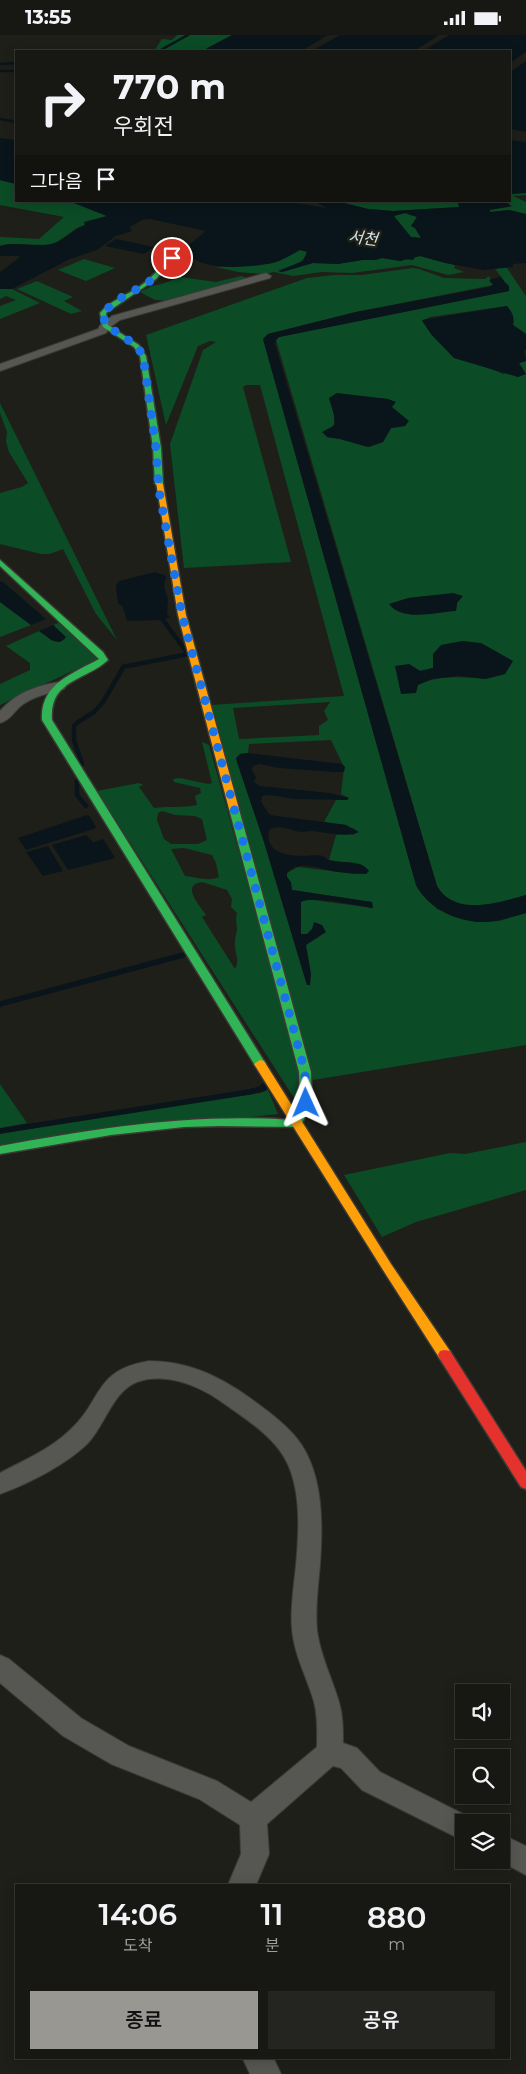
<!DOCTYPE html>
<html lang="ko">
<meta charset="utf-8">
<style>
:root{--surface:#171713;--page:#242421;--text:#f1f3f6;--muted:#9e9fa0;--line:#363633;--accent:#989791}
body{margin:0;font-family:Montserrat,"Noto Sans KR",sans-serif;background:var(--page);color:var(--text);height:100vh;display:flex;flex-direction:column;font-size:19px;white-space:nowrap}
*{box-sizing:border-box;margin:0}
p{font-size:16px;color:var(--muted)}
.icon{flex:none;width:28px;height:28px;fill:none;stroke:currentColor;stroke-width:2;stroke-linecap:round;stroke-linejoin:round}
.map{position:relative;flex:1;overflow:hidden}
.details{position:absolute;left:15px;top:1849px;width:495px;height:175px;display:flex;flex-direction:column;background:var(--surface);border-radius:0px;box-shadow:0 2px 12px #0003,0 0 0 1px var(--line)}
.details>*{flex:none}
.guide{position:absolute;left:15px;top:15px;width:496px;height:152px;border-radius:0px;box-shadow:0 2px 12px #0003,0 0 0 1px var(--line);background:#171713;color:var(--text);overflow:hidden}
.fabs{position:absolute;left:455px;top:1649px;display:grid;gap:10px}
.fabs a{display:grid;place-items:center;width:55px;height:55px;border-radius:0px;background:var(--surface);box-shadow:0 2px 12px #0003,0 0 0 1px var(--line);font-size:25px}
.pin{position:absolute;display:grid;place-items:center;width:42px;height:42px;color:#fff;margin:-21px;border:2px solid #fff;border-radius:50%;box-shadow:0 1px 5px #0007}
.me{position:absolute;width:55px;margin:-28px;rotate:359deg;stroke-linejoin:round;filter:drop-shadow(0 0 4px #0008)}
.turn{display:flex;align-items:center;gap:18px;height:105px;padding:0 15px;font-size:22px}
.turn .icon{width:65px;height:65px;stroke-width:2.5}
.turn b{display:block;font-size:35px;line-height:42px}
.then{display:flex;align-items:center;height:48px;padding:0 15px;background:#0003;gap:10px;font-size:19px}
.eta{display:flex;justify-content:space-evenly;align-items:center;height:85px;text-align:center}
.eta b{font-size:30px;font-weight:600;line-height:35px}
.button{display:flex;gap:10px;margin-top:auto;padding:10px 15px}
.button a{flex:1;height:58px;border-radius:0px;background:var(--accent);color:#111;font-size:20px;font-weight:600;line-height:58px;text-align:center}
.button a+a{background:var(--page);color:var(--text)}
.status{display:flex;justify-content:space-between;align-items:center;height:35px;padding:0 25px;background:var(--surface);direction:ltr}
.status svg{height:14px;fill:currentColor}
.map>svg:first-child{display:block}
</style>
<div class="status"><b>13:55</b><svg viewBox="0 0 49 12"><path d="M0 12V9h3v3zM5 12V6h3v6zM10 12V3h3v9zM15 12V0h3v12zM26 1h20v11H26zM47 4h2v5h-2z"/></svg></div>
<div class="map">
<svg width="526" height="2039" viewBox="0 0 526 2039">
<rect width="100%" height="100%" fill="#1f1f19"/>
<path fill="#0b4c26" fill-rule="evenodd" d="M 177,0 L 232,0 L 202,16 L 154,16 L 162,4 L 172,5 Z
M 0,145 L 16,149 L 16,166 L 39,168 L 42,166 L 69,166 L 107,181 L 77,193 L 57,207 L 50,210 L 8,209 L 0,211 L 0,202 L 39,204 L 64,182 L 0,170 Z
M 526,158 L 526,160 L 513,161 L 526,167 L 526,179 L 509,175 L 491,177 L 489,175 L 509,172 L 509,168 L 503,166 L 510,166 L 510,159 Z
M 336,166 L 486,166 L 458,168 L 460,172 L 393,176 L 368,174 Z
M 405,178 L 417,182 L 411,191 L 415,193 L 421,203 L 411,202 L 393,181 Z
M 299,215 L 307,216 C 305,230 289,231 279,236 L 282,237 L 313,228 L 338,229 L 362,225 L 375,225 L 382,223 L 401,226 L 420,221 L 455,230 L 454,233 L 464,237 L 448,240 L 412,230 L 352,238 L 322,237 L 293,241 L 274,237 L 264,239 L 238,237 L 216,232 L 269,229 L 279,226 Z
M 84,224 L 115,233 L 86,246 L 58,235 Z
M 413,233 L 419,234 L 444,243 L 485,244 L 489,241 L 493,250 L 356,277 L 268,299 L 263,304 L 416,850 L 437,874 L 461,883 L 476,887 L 499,886 L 526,878 L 526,1010 L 313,1045 L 211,670 L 344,661 L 260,350 L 246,350 L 243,352 L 291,527 L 184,533 L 170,409 L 203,315 L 216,307 L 210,306 L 198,311 L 166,390 L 146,300 L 307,243 L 335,240 L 362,240 ZM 330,667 L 324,676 L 328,685 L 319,691 L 319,700 L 239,704 L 233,673 ZM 331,705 L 344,732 L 341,759 L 349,763 L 347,765 L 336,765 L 324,787 L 346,790 L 349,793 L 355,794 L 354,800 L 344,798 L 336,800 L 329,825 L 351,828 L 357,839 L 298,832 L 287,838 L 287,842 L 290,847 L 292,855 L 371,867 L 373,873 L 306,864 L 301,867 L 301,899 L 307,899 L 312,894 L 319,902 L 309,906 L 306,910 L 307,950 L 264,807 L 237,727 L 240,719 L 248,718 L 249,709 Z
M 499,233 L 507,233 L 526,261 L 526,299 L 513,290 L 507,271 L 430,282 L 422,286 L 431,299 L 454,323 L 485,331 L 503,339 L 521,334 L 519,328 L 526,326 L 526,860 C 498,868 455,882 437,851 L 276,305 L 279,302 L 509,256 L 503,244 L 495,234 ZM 362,362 L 388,364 L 395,368 L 391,372 L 398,378 L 405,391 L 391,393 L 383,407 L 369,412 L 340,404 L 327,402 C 338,386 335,381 329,363 ZM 429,561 L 457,568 L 456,575 L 411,580 L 408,563 ZM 433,619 L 486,644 C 462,642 440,640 417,650 L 409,629 L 420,636 L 433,633 Z
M 241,241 L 247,243 L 172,266 L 155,265 L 140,257 L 152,251 L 162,249 L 180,242 L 216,247 Z
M 37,246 L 73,262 L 64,266 L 82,276 L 71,279 L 17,254 Z
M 4,253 L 12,254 L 40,268 L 0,284 L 0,271 L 16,265 L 6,261 L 0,264 L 0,254 Z
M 0,368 L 117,605 L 96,579 L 63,514 L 50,519 L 41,519 L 0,509 L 0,458 L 22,452 L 28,448 L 9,417 L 6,406 L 7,397 L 0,378 Z
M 0,567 L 31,590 L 0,602 Z
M 59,588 L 98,624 L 0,670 L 0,649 L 30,635 L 30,628 L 6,611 L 39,596 L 53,606 L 55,591 L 53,590 Z
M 202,707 L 209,710 L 300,1037 L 296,1066 L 97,756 L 139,748 L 143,750 L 139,752 L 154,773 C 169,771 182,773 197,770 L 195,761 L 201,758 L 200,753 L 174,747 L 173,744 L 180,743 L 208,749 L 212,748 ZM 162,776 L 175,780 L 195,781 L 202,784 L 207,805 L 198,809 L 171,809 L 164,804 L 157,785 L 158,778 ZM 184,813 L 212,820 L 216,828 L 219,842 C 208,847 196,842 185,841 L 171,814 ZM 202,847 L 227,855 L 232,864 L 231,872 L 237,878 C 235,885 237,888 237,894 C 237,899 234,905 235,910 C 235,919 240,925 235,934 L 202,882 L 206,880 C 200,871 180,850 202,847 Z
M 0,1049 L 27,1088 L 0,1093 Z
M 268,1055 L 278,1079 L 0,1110 L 0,1099 L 159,1071 L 261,1058 Z
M 526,1107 L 526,1155 L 416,1187 L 382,1202 L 344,1140 L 450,1118 L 465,1119 Z"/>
<path fill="#09151a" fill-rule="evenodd" d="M 232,0 L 328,0 L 301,16 L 202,16 Z
M 340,0 L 439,0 L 414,16 L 312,16 Z
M 449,0 L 526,0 L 526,17 L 510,28 L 510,16 L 423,16 Z
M 526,26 L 526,97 L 510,94 L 510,37 Z
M 0,103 L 16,105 L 16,149 L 0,145 Z
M 510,105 L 526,107 L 526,158 L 510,159 Z
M 69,166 L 283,166 L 327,173 L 315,167 L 298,166 L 336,166 L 368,174 L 393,176 L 459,172 L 458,168 L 460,167 L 503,166 L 512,171 L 489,175 L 491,177 L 509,175 L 526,179 L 526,228 L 513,229 L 513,232 L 483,235 L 445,228 L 420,221 L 415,222 L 413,225 L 405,224 L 401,226 L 382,223 L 375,225 L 362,225 L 338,229 L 313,228 L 282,237 L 278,236 L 303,226 L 307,217 L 300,215 C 293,219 286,223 279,226 C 257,233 193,239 185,213 L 206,196 L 150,184 L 142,185 L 130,192 L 132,196 L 116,201 L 97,215 L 70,224 L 12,254 L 0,254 L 0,237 L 19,223 L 19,221 L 0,221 L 0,211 C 16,206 34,213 51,209 C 63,207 73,194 85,190 L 84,187 L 107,181 ZM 405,178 L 417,182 L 411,191 L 415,193 L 421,203 L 411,202 L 394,181 Z
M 116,204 L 154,212 L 144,219 L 105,211 Z
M 500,242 L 509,251 L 509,256 L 279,302 L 276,305 L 275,309 L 437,851 C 455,882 498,868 526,860 L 526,878 C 514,881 501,886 488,887 C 459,888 429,875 416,850 L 263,304 L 268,299 L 356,277 L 489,252 L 493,250 L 489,245 Z
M 507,271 C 512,277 515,282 513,290 L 526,299 L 526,315 L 524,316 L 526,326 L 519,328 L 526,339 L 518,342 L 454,323 L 431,299 L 422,285 Z
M 337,358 L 388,364 L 396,367 L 392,372 L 409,386 L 405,391 L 391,393 L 383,407 L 368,412 L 340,404 L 327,402 L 322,397 L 335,390 L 334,380 L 329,363 Z
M 155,537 L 166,541 L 164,552 L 168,564 L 167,579 L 170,582 L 163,585 L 127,586 L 123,572 L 118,568 L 116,551 L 119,546 Z
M 2,546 L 46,584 L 31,590 L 0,567 L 0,547 Z
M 453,558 L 463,561 L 457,568 L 456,576 C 437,577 402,587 389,569 L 408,563 Z
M 53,590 L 66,602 C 58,614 47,601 39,596 Z
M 462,606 L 481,608 L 513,626 L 505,639 L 486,644 L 459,641 L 432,644 L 418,650 L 416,658 L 401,659 L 395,631 L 409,629 L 420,636 L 433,633 L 433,619 L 441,610 Z
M 248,718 L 342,729 L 345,732 L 344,737 L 335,737 L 279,733 L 260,729 L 253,731 L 252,735 L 256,742 L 254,747 L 260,751 L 330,758 L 349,763 L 347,765 L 295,764 L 269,760 L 262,761 L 261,767 L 270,780 L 346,790 L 359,797 C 348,803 324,797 311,796 C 307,796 300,798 296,796 C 287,793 277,790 269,795 C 263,823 300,822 318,820 C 323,820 325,823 329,825 C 342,830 360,823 369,836 L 366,839 C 357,839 347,838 338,837 C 322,835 299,824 287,838 L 287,842 L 291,847 L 292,855 L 372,867 L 373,873 C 358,871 312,860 301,867 L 301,899 L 307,899 L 312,894 L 314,887 L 322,890 L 326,897 L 306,910 L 311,939 L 310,950 L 307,950 L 264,807 L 237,727 L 236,723 L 240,719 Z
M 87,780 L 90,782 L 96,792 L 94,794 L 26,815 L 18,803 Z
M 86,800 L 93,807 L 103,804 L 115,823 L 68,835 L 52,810 Z
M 48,811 L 63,836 L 43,841 L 26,817 Z"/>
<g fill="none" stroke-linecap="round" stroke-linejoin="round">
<path stroke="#09151a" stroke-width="2.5" d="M 159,16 L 188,0
M 0,29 L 16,28
M 0,36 L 16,36
M 0,84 L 16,87"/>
<path stroke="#09151a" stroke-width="4.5" d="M 128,631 L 188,619 L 163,585
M 82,729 L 74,705 L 74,691 L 78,687 L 94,677 L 103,667 L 124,631 L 127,631
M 77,746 L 77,760 L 86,771"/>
<path stroke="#09151a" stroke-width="5.5" d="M 0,969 L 183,920
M 0,1096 L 249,1057 L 264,1053 L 263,1051"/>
<g stroke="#3b3a36" stroke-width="2">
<path id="street" d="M 266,238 L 271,241 L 270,243 L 120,285 L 109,293 L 106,298 L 0,336 L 0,329 L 98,294 L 101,289 L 112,281 Z
M 59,647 L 64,648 L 66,651 L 64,654 C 50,658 34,661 22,670 C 14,676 11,685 0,688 L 0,676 C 16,658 35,651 59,647 Z
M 149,1326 C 188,1326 219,1341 250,1363 C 265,1374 281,1385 294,1400 C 324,1434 323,1488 320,1530 C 318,1552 315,1573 317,1595 C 320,1620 332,1643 339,1667 C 343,1681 343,1694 343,1708 L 357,1713 L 380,1737 L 473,1784 L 475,1788 L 464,1788 L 464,1806 L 362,1755 L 341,1733 L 333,1731 L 267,1789 L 269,1819 L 256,1850 L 228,1850 L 241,1819 L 240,1790 L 199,1764 L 111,1729 L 63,1701 L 0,1648 L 0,1620 L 9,1624 L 81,1683 L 129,1711 L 217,1746 L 251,1767 L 317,1712 C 317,1697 318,1682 314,1667 C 307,1642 294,1620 292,1594 C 290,1573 294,1551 296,1530 C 299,1497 302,1452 284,1422 C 270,1398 241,1381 219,1365 C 197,1350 164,1337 137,1347 C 113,1356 105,1390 88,1408 C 67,1429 28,1449 0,1459 L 0,1438 C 24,1425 49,1415 69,1396 C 103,1366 93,1335 149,1326 Z
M 501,1799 L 526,1811 L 526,1840 L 498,1825 L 501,1825 Z
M 242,2022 L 273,2022 L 281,2039 L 250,2039 Z"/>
</g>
<g stroke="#3b3a36" stroke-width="3">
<path id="fast" d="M 178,209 L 183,210 L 170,229 L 156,244 L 106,278 L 108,290 L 139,310 L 146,321 L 161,413 L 163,449 L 159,451 L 155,449 L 153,413 L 140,321 L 134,312 L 103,292 L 100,278 C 110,266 125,261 139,252 C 155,241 167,225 178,209 Z
M 0,525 L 103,617 L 108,625 C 86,646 49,644 52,685 L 264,1026 L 266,1029 L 264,1032 L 256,1032 L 42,685 C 40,649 72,639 99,624 L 0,531 Z
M 234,771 L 239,774 L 311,1037 L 312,1068 L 300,1092 L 220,1091 L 184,1092 L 111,1100 L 0,1119 L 0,1111 C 97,1093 193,1078 292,1085 L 300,1068 L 299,1037 L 229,774 Z"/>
</g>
<g stroke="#3b3a36" stroke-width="3">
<path id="slow" d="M 156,447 L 163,449 L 186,580 L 239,774 L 234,777 L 229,774 L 178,580 Z
M 260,1025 L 264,1026 L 391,1229 L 450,1316 L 452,1320 L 450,1324 L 445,1325 L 440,1324 L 383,1235 L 254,1029 Z"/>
</g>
<g stroke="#3b3a36" stroke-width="3">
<path id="jam" d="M 445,1315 L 450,1316 L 526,1436 L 526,1454 L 521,1452 L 440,1324 L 438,1320 L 440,1316 Z"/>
</g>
<use href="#street" fill="#565652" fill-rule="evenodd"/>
<use href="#fast" fill="#30b455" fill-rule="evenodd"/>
<use href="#slow" fill="#ff9f0a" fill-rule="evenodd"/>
<use href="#jam" fill="#e5322d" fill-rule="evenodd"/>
</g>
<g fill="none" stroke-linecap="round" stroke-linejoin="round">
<path stroke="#1a73e8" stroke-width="9" stroke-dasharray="0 16.2" d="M 172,223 L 148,248 L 119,264 L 102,278 L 106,290 L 137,311 L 143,321 L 156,413 L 159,455 L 182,580 L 305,1037 L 306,1068"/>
</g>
<g text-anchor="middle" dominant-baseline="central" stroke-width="5" stroke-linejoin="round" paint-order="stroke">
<g font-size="16" font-style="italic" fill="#cee5f0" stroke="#222116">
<text transform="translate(363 203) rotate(7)">서천</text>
</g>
</g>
</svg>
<div class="fabs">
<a><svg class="icon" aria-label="sound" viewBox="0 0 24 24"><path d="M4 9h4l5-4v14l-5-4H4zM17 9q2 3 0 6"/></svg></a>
<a><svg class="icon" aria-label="search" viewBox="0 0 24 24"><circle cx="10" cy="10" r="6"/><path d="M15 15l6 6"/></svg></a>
<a><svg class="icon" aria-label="layers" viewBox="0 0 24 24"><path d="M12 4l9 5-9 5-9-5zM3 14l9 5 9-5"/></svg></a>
</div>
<div class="pin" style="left:172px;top:223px;background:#d93025"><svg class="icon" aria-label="arrive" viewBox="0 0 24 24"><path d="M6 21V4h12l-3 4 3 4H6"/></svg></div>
<svg class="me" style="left:306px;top:1068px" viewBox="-20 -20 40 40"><path d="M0-17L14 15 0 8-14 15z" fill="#1a73e8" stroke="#fff" stroke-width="4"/></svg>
<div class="guide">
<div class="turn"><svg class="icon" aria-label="right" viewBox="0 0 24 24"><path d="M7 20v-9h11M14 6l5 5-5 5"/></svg><div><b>770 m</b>우회전</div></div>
<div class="then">그다음<svg class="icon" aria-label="arrive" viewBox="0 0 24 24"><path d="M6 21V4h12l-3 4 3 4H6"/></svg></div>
</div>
<section class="details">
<div class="eta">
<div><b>14:06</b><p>도착</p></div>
<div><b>11</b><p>분</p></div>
<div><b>880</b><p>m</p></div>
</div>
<div class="button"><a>종료</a><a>공유</a></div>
</section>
</div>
